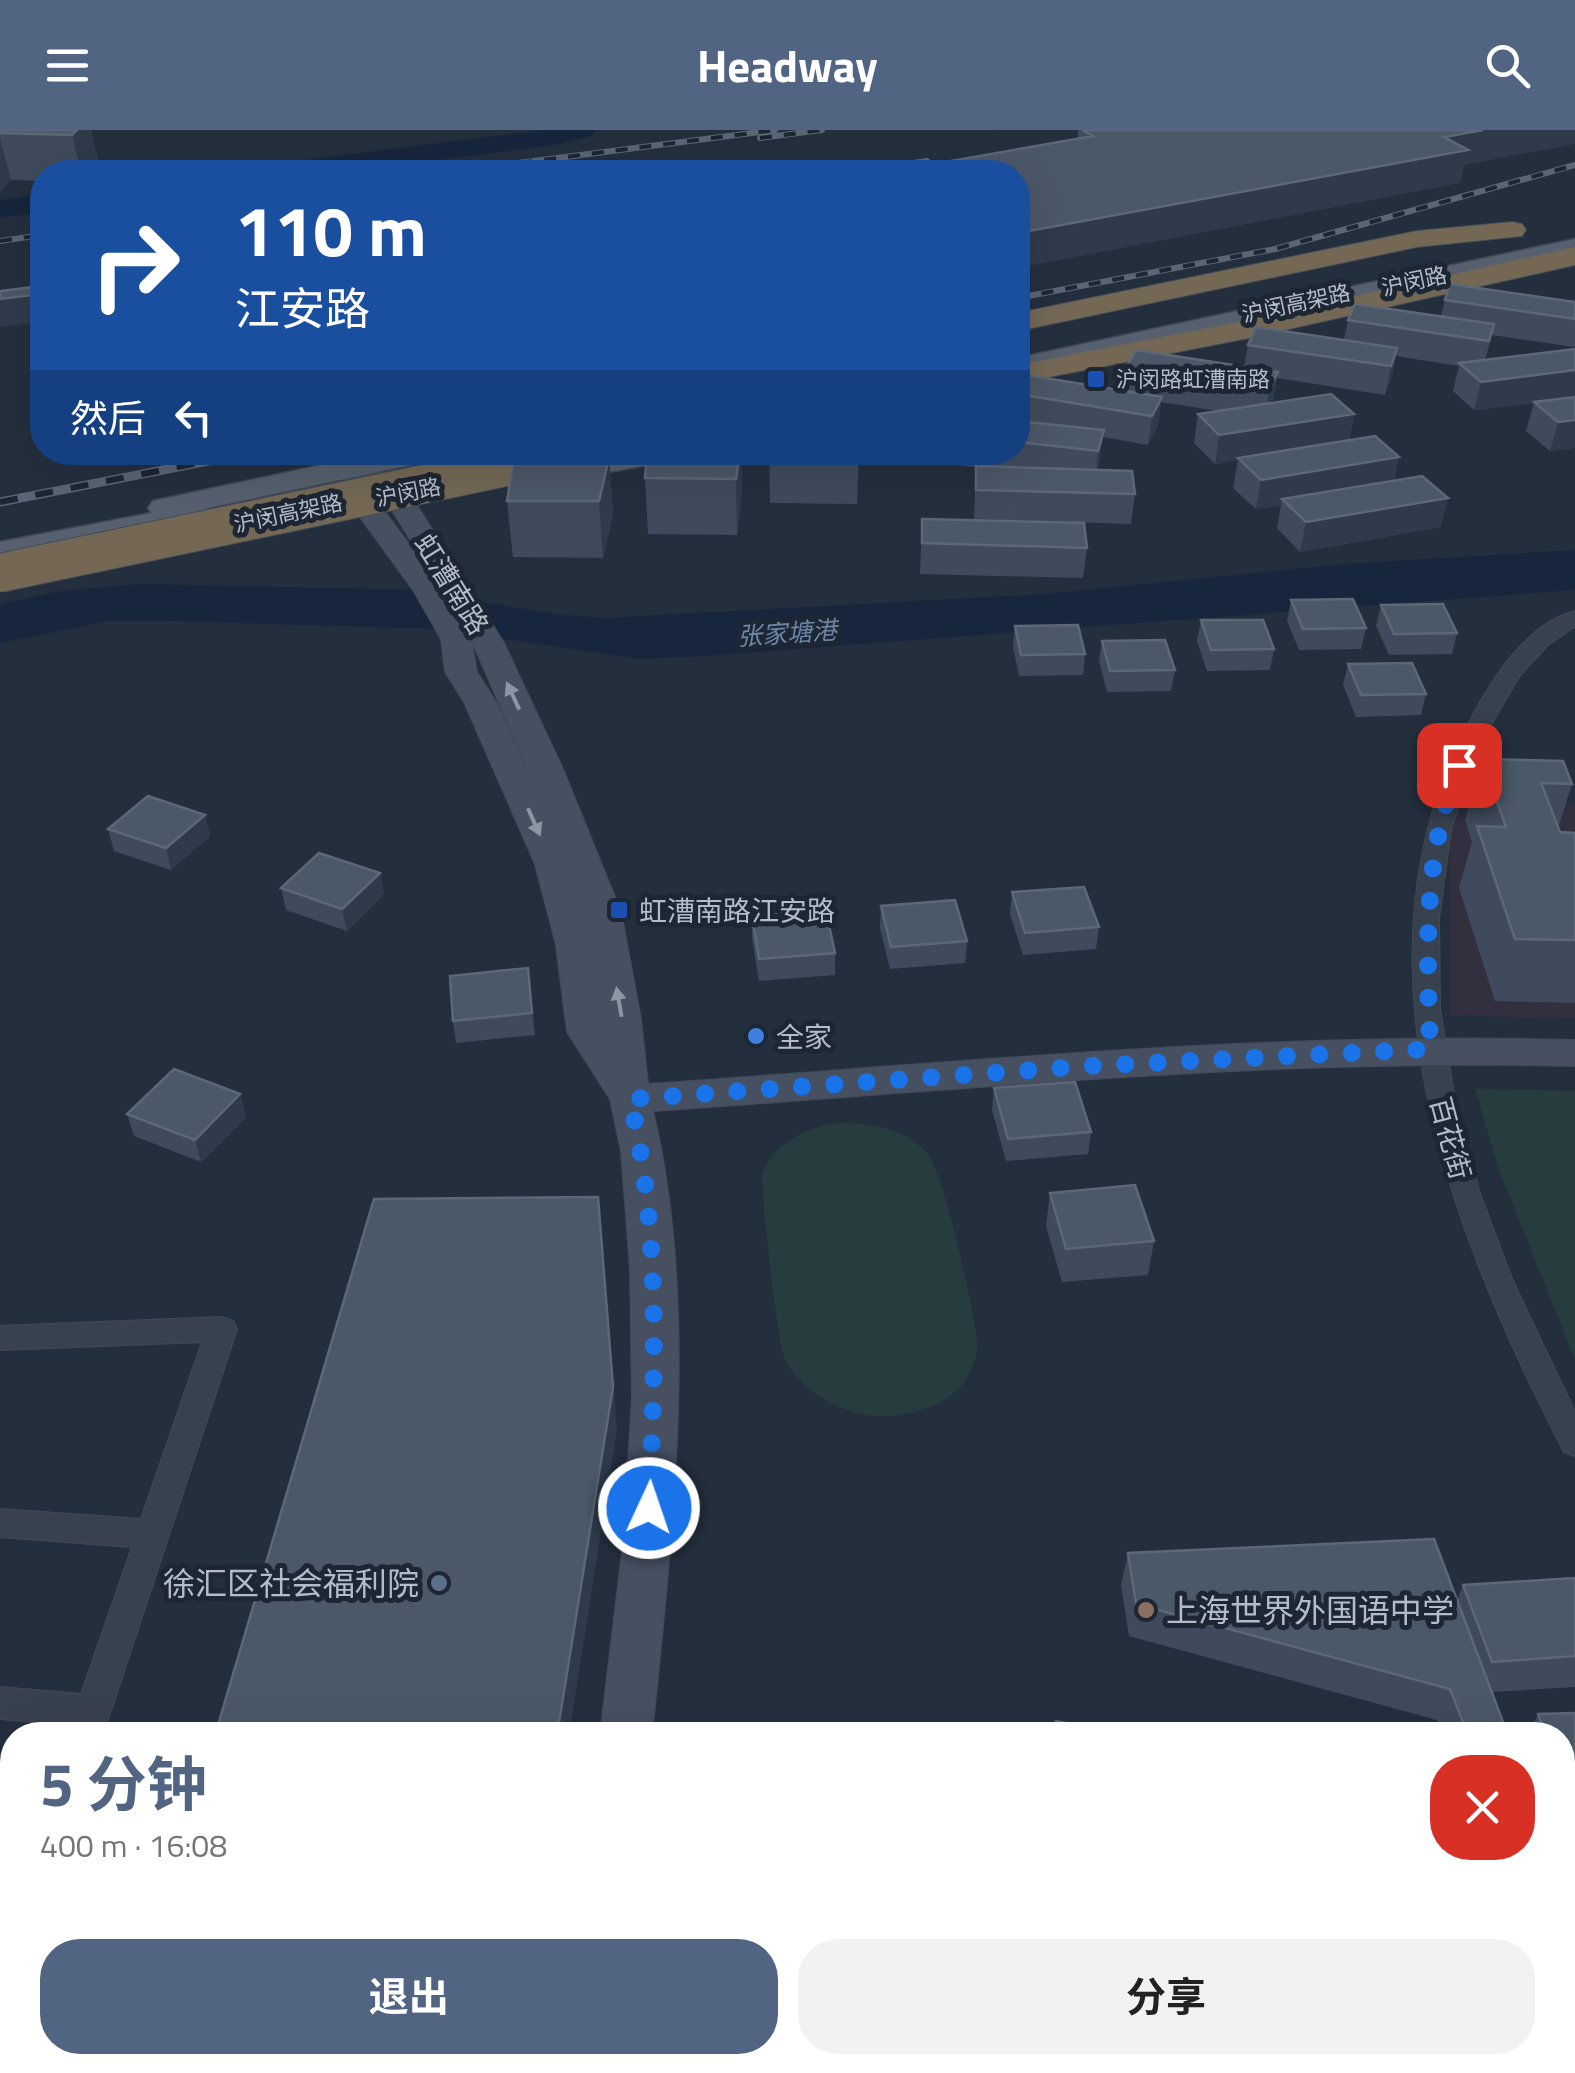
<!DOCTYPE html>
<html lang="zh">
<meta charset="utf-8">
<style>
:root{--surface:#fff;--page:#f2f2f2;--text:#222;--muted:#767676;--accent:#516482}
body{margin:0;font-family:"Titillium Web","Noto Sans SC",sans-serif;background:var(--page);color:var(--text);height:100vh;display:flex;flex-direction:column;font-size:38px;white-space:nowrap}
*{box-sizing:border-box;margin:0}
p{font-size:32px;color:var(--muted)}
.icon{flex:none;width:55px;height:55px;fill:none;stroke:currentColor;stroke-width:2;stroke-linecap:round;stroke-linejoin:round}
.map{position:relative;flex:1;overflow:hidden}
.details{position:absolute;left:0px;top:1592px;width:1575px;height:352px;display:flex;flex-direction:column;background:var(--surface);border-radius:40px 40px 0 0;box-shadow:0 10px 40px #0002}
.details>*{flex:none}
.hud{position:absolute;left:30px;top:30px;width:1000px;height:305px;border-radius:40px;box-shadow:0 10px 40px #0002;background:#1a4fa0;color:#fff;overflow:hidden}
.pin{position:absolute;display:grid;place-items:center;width:85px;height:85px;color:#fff;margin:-42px;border-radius:20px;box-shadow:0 5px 15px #0006}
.me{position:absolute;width:110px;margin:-55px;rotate:3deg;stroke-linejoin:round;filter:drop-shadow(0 0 8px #0008)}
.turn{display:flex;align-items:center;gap:35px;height:210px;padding:0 40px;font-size:45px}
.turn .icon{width:130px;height:130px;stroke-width:2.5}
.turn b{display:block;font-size:70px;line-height:85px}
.then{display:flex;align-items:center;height:95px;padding:0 40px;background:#0003;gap:20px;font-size:38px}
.round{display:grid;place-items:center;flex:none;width:105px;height:105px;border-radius:40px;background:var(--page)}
.summary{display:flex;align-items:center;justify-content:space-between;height:170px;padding:0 40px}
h1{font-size:60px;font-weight:700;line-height:75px;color:var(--accent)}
.cta{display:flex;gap:20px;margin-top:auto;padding:20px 40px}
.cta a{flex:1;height:115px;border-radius:40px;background:var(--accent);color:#fff;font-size:40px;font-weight:700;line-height:115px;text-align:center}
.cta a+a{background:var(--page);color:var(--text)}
header{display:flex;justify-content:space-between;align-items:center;height:130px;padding:0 40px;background:var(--accent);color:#fff;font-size:45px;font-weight:700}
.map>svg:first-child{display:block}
</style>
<header><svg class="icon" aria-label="menu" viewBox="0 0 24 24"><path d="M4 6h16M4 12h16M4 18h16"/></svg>Headway<svg class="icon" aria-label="search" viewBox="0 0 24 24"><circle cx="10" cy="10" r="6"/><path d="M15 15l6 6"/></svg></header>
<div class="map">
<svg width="1575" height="1943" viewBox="0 0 1575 1943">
<rect width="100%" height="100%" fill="#242f3e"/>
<path fill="#32303f" d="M 1455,659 L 1575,674 L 1575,889 L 1450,885 L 1450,669 Z"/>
<path fill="#263c3f" d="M 1475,959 L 1575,961 L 1575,1230 L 1499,1040 Z
M 837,993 C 869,993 904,997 927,1023 C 943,1040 975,1183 977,1212 C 978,1224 973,1238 967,1248 C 950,1274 918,1284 888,1286 C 848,1288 806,1266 786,1231 C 777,1216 762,1068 762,1044 C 776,1012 803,999 837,993 Z"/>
<path fill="#17263c" d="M 1575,420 L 1575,460 L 703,526 L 639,529 L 438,499 L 172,491 L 109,491 L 0,513 L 0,474 L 61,461 L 139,454 L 340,458 L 411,460 L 555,484 L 605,488 L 1043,464 L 1344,434 Z"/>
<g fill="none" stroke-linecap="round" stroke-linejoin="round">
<path fill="#17263c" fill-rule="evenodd" d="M 543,0 L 596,0 L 592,6 L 555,15 L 344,42 L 265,42 L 270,36 L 280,33 Z
M 42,64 L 42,82 L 0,88 L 0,70 Z"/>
<g stroke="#414a57" stroke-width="2">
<path id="street" d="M 1575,481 L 1575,496 L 1548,515 L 1520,545 L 1481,612 L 1451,699 L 1439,788 L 1440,879 L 1455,971 L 1479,1061 L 1512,1149 L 1575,1282 L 1575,1326 L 1564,1322 C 1451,1102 1341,825 1472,587 C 1493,547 1528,493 1575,481 Z
M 222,1187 L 233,1191 L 237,1199 L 103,1605 L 67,1605 L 70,1595 L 0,1589 L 0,1557 L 81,1564 L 132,1417 L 0,1407 L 0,1379 L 141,1389 L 202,1212 L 0,1220 L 0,1196 Z
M 12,1773 L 12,1825 L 0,1830 L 0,1778 Z
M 0,1892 L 12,1893 L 12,1933 L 0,1932 Z
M 31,1932 L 72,1932 L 69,1943 L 29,1943 Z
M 160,1932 L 201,1932 L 198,1943 L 158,1943 Z"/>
</g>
<g stroke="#414a57" stroke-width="2">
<path id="secondary" d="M 356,330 L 366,332 L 411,366 L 504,513 L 563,639 L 621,782 L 641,889 L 648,954 C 957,933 1266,901 1575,910 L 1575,936 C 1267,928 960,960 653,981 C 700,1176 672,1407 652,1605 L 600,1605 L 623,1414 L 632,1268 L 630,1138 L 621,1021 L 610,969 L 567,902 L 556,815 L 535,734 L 464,572 L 445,542 L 441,509 L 413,460 L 354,379 L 342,338 ZM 379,369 L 390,377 L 433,446 L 382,378 ZM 471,509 L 543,674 L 496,572 L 477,542 Z
M 549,1932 L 609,1932 L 607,1943 L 547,1943 Z"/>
</g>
<g stroke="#414a57" stroke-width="3">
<path id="primary" d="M 1575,109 L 1575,125 L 1018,244 L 1018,228 Z
M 383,322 L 444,322 L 440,328 L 429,331 L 207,378 L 211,384 L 206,391 L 195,393 L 0,432 L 0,412 L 152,383 L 148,378 L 153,371 Z
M 559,322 L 683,322 L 679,328 L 668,331 L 576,348 L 562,340 L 533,346 L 522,343 L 518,337 L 522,331 Z"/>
</g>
<g stroke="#434c59" stroke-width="2">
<path id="highway" d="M 1512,92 L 1522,94 L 1526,100 L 1522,106 L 1417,117 L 1018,201 L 1018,183 L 1417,101 Z
M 1575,117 L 1575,135 L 1244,209 L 1018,253 L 1018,235 L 1244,191 Z"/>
</g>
<use href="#street" fill="#38414e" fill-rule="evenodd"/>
<use href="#secondary" fill="#465061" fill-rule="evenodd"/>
<use href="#primary" fill="#56606e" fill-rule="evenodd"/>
<use href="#highway" fill="#746855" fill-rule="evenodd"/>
<g stroke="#5a6575" stroke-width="6">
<path id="rail-far1" d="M 760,8 L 822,0
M 449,42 L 775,0
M 0,111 L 42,105
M 1018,168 L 1275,119 L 1575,35"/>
</g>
<g stroke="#5a6575" stroke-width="9">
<path id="rail" d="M 0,372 L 254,322"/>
</g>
<use href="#rail-far1" stroke="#1d2633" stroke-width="4" stroke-dasharray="12" stroke-linecap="butt"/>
<use href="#rail" stroke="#1d2633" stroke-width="6" stroke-dasharray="18" stroke-linecap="butt"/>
<g stroke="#434c59" stroke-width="40" stroke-linecap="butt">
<path id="highway-bridge" d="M 0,443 L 577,322"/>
</g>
<use href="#highway-bridge" stroke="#746855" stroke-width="38"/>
</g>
<path fill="#3f4b5c" d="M 0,0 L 91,0 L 99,35 L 92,42 L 42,42 L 42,51 L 11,50 L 0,61 Z
M 1078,0 L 1575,0 L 1464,35 L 1460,53 L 934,34 L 1078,9 Z
M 1445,170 L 1575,172 L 1575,217 L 1492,205 L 1485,230 L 1575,219 L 1575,318 L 1550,321 L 1526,301 L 1534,273 L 1474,280 L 1453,261 L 1459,236 L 1396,226 L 1392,246 L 1385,265 L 1277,248 L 1272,273 L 1354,284 L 1349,311 L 1394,350 L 1441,397 L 1300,422 L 1277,398 L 1281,375 L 1256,379 L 1233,358 L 1238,330 L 1215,334 L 1194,313 L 1198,284 L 1218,281 L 1161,272 L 1158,295 L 1148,315 L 1103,307 L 1097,340 L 1135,364 L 1131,394 L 974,389 L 976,337 L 945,334 L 945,322 L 1018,322 L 1018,248 L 1123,260 L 1126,238 L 1244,237 L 1248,215 L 1344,210 L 1348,190 L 1441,186 Z
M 647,322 L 742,322 L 742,362 L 737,405 L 648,404 L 645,348 Z
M 769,322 L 859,322 L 857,374 L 770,373 Z
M 609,328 L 613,384 L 603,428 L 513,427 L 507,371 Z
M 922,389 L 1087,418 L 1083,448 L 920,444 Z
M 1291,470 L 1366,498 L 1361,519 L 1299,520 L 1287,491 Z
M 1381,475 L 1457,503 L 1452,524 L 1389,525 L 1376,496 Z
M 1201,490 L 1274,519 L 1270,540 L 1207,541 L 1197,511 Z
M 1015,496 L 1085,524 L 1083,545 L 1019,546 L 1013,517 Z
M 1102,511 L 1175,540 L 1171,561 L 1107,562 L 1099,531 Z
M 1348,534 L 1426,564 L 1421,585 L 1356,587 L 1343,555 Z
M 1482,629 L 1572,654 L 1558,698 L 1560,702 L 1575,703 L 1575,873 L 1495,871 L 1459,758 L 1472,712 L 1465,690 Z
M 205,685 L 210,706 L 171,740 L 114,721 L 108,699 Z
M 380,743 L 384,764 L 347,801 L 286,780 L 281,758 Z
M 1012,762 L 1099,797 L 1096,819 L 1023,825 L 1010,784 Z
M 881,776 L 967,811 L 965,833 L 890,839 L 880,798 Z
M 752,786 L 835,823 L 835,845 L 759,851 L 752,808 Z
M 528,838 L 535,905 L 456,913 L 453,891 Z
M 994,958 L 1091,1002 L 1088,1024 L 1006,1031 L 992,980 Z
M 240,964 L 246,987 L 201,1032 L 134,1006 L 127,984 Z
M 1050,1063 L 1154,1111 L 1148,1145 L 1062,1152 L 1046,1096 Z
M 1128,1423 L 1457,1470 L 1463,1455 L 1575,1448 L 1575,1557 L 1491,1562 L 1508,1605 L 1442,1605 L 1437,1590 L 1129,1506 L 1121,1455 Z
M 1575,1583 L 1575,1770 L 1574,1770 L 1562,1735 L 1562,1605 L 1528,1605 L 1538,1584 Z
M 1562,1752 L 1575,1786 L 1575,1798 L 1562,1819 Z
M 212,1932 L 330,1932 L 328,1943 L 217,1943 Z
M 361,1932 L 476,1932 L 474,1943 L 365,1943 Z"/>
<path fill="#2f3b4b" d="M 77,0 L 91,0 L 99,35 L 92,42 L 81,42 L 72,5 Z
M 1483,0 L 1575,0 L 1575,14 L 1464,35 L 1460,53 L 1018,138 L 1018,103 L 1444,7 Z
M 0,8 L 11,50 L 0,61 Z
M 42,164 L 42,192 L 0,197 L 0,169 Z
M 1397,218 L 1392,246 L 1385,265 L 1391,236 Z
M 1575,240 L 1575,268 L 1474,280 L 1481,252 Z
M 1278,242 L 1273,270 L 1265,289 L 1269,260 Z
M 1162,267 L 1158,295 L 1148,315 L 1152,286 Z
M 1354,284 L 1348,312 L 1238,328 L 1238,330 L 1215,334 L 1219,305 Z
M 1575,290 L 1575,318 L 1550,321 L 1558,292 Z
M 1104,300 L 1100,329 L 1095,350 L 1098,321 Z
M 740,322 L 742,322 L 742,362 L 737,405 L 736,349 Z
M 1399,327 L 1393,357 L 1282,369 L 1281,375 L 1256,379 L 1261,350 Z
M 609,328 L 613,384 L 603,428 L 599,371 Z
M 1448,368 L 1441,397 L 1300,422 L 1306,392 Z
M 205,685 L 210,706 L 171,740 L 166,718 Z
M 380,743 L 384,764 L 347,801 L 342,779 Z
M 240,964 L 246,987 L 201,1032 L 195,1010 Z
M 602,1111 L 617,1300 L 569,1605 L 557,1605 Z
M 311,1932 L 330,1932 L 328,1943 L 315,1943 Z
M 459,1932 L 476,1932 L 474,1943 L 462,1943 Z"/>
<path fill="#4b5868" stroke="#5c6777" stroke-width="2.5" d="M 0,0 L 77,0 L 72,5 L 0,3 Z
M 1082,0 L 1483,0 L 1444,7 L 1468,20 L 1018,103 L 1018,42 L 848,42 L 927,29 L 934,34 L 1093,6 Z
M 1450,154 L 1575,172 L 1575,189 L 1445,170 Z
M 42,156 L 42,164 L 0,169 L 0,161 Z
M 1355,174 L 1494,194 L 1489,211 L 1348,190 Z
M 1256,197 L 1397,218 L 1391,236 L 1248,215 Z
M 1575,219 L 1575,240 L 1481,252 L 1459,233 Z
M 1136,220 L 1278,242 L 1269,260 L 1126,238 Z
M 1020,244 L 1162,267 L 1152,286 L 1018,264 L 1018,248 Z
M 1331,264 L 1354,284 L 1219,305 L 1198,284 Z
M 1575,267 L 1575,290 L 1558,292 L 1534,272 Z
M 1018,291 L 1104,300 L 1098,321 L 1018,312 Z
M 1375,306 L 1399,327 L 1261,350 L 1238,328 Z
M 647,322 L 740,322 L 736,349 L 645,348 Z
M 514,327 L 609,328 L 599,371 L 507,371 Z
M 976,336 L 1132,341 L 1135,364 L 976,360 Z
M 1422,346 L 1448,368 L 1306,392 L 1282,369 Z
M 922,389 L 1084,393 L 1087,418 L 922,413 Z
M 1353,469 L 1366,498 L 1303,499 L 1291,470 Z
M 1443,474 L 1457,503 L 1394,504 L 1381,475 Z
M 1201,490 L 1263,490 L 1274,519 L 1211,520 Z
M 1078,495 L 1085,524 L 1021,525 L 1015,496 Z
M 1165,510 L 1175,540 L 1110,541 L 1102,511 Z
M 1412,533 L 1426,564 L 1361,565 L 1348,534 Z
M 1482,629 L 1563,631 L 1572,654 L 1541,653 L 1560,702 L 1575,703 L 1575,810 L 1515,809 L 1477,696 L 1506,697 Z
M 148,666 L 205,685 L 166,718 L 108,699 Z
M 319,723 L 380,743 L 342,779 L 281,758 Z
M 1084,757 L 1099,797 L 1025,803 L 1012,762 Z
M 955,770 L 967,811 L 891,817 L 881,776 Z
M 826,781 L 835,823 L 759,829 L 752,786 Z
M 528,838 L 532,883 L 453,891 L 450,846 Z
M 174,939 L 240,964 L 195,1010 L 127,984 Z
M 1075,952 L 1091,1002 L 1008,1009 L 994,958 Z
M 1135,1055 L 1154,1111 L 1066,1119 L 1050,1063 Z
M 598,1067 L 613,1257 L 557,1605 L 215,1605 L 374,1069 Z
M 1434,1409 L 1508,1605 L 1468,1605 L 1450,1559 L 1136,1474 L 1128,1423 Z
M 1575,1448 L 1575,1526 L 1492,1532 L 1463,1455 Z
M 1575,1583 L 1575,1692 L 1562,1655 L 1562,1605 L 1545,1605 L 1538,1584 Z
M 1056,1591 L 1129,1605 L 1054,1605 Z
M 1562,1752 L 1575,1786 L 1575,1793 L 1562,1792 Z"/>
<defs><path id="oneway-solid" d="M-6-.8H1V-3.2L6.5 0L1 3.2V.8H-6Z" transform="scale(2.5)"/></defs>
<g fill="#8e96a5">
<use href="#oneway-solid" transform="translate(513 566) rotate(-115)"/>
<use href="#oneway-solid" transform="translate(534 692) rotate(66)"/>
<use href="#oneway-solid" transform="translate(619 872) rotate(-100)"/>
</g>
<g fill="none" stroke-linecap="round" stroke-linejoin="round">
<path stroke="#1a73e8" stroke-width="18" stroke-dasharray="0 32.4" d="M 649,1378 C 655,1242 661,1102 630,969 L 1088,936 L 1430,919 C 1427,822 1422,727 1459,635"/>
</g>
<g fill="#1a4fb4" stroke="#1d2633" stroke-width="4">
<rect x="1086" y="239" width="20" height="20" rx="5"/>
<rect x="609" y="770" width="20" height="20" rx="5"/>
</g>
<circle fill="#3f7fe0" stroke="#1d2633" stroke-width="4" cx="756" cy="906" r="10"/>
<circle fill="#5c6f8a" stroke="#1d2633" stroke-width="4" cx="439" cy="1453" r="10"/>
<circle fill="#8d6e63" stroke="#1d2633" stroke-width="4" cx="1146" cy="1480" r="10"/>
<g text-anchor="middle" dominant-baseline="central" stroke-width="10" stroke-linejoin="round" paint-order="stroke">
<g font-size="22" fill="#b4bcc9" stroke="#1d2633">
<text transform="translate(1414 151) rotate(-12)">沪闵路</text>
<text transform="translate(1296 173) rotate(-12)">沪闵高架路</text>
<text transform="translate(408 362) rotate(-11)">沪闵路</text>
<text transform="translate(288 383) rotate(-12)">沪闵高架路</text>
</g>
<g font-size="22" fill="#b4bcc9" stroke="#1d2633" text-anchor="start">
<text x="1116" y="249">沪闵路虹漕南路</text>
</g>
<g font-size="25" font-style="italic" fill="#6d86a8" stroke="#1d2633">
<text transform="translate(787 503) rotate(-4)">张家塘港</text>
</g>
<g font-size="28" fill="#b4bcc9" stroke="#1d2633">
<text transform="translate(452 454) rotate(58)">虹漕南路</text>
<text transform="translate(1451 1008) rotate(75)">百花街</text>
</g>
<g font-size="28" fill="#b4bcc9" stroke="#1d2633" text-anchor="start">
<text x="639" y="780">虹漕南路江安路</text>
<text x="776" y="906">全家</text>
</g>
<g font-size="32" fill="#b4bcc9" stroke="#1d2633" text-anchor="end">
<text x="419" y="1453">徐汇区社会福利院</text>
<text x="1166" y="1480" text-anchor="start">上海世界外国语中学</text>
</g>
</g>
</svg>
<div class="pin" style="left:1459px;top:635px;background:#d93025"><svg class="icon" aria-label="arrive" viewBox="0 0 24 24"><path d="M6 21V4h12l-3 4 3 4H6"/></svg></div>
<svg class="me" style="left:649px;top:1378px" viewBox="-20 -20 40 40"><circle r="17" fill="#1a73e8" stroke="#fff" stroke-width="3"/><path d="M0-11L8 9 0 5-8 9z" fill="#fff"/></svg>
<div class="hud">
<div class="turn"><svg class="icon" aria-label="right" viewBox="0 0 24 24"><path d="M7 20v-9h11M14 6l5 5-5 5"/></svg><div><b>110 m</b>江安路</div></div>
<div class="then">然后<svg class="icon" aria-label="left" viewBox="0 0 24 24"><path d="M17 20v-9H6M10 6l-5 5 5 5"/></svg></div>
</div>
<section class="details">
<div class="summary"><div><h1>5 分钟</h1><p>400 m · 16:08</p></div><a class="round" style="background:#d93025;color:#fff"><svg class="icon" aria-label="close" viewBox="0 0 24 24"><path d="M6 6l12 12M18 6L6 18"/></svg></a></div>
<div class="cta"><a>退出</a><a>分享</a></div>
</section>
</div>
